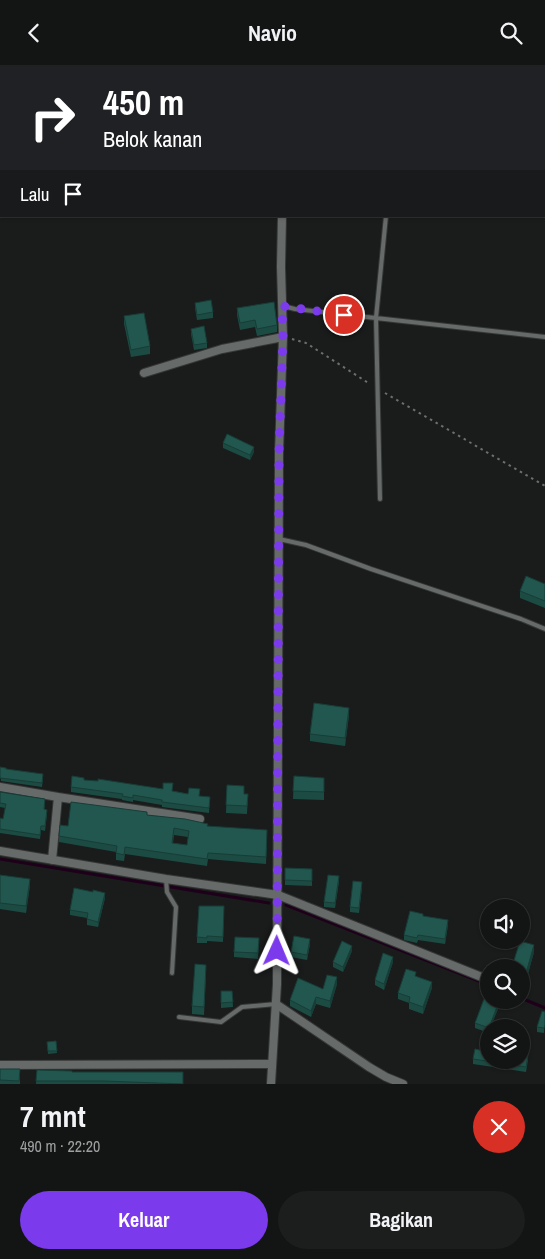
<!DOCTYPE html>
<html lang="id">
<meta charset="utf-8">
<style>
:root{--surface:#131514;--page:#1c1e1d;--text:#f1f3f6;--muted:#9d9fa0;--line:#323434;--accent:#7c3aed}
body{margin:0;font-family:"Archivo Narrow",sans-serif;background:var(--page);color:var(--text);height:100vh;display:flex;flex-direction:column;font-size:19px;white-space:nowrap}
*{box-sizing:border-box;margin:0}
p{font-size:16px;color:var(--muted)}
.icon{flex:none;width:28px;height:28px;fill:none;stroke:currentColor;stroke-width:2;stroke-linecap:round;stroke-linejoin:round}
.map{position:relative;height:1019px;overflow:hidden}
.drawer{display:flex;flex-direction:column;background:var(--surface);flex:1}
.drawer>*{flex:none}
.top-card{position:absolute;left:0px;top:0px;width:545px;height:152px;box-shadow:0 1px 4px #0004,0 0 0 1px var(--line);background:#202124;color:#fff;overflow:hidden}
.tools{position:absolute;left:480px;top:834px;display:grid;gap:10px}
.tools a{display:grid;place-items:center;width:50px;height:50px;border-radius:50%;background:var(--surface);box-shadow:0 1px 4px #0004,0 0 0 1px var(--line);font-size:25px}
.pin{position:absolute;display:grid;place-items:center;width:42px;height:42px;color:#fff;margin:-21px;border:2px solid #fff;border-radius:50%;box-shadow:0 1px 5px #0007}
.me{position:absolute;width:55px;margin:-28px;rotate:1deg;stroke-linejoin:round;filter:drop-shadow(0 0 4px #0008)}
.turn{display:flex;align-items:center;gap:18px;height:105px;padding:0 20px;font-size:22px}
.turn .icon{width:65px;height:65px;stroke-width:2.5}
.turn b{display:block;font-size:35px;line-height:42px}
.then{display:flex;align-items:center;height:48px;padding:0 20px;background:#0003;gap:10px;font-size:19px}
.round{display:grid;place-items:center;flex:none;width:52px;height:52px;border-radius:26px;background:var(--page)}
.head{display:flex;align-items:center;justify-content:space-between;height:85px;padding:0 20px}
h1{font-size:30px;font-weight:800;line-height:38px}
.cta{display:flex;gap:10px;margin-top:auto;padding:10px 20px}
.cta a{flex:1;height:58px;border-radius:30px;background:var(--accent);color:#fff;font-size:20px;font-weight:800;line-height:58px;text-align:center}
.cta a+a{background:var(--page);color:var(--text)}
header{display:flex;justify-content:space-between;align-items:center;height:65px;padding:0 20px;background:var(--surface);font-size:22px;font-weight:800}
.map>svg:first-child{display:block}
</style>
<header><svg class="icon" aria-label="back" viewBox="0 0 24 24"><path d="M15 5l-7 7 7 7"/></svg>Navio<svg class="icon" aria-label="search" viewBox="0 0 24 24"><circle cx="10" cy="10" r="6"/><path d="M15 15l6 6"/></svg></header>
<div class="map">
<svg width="545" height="1019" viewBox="0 0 545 1019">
<rect width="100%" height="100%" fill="#191c1b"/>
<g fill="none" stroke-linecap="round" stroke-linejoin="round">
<path stroke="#1f001b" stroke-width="3" d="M 0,794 L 269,838
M 286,840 L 489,920
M 521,933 L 545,943"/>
<g stroke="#353736" stroke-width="6">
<path id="lane" d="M 544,50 L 545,49
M 283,241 L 295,244 L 545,272
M 380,434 L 376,253 L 386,151
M 279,474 L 306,480 L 371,504 L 521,554 L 545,564
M 166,814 L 167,827 L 176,842 L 172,908
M 179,952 L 221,957 L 242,942 L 276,939"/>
</g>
<g stroke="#353736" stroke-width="10">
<path id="street" d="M 286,0 L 286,1
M 144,308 L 222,284 L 283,272
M 0,722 L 58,732
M 0,786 L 166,814 L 278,830 L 489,915
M 52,795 L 58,732 L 200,754
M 276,939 L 369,1002 L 386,1012 L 403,1019
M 0,1000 L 272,999
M 271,1019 L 277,919 L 279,387 L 283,272 L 281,202 L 282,151"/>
</g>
<path stroke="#6c6f6e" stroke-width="2" stroke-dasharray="2.5 4" stroke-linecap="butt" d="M 292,274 L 306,278 L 370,319
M 385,328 L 545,421"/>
<use href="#lane" stroke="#666a69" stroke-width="4"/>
<use href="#street" stroke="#666a69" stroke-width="8"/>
</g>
<path fill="#1c4b43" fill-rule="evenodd" d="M 195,238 L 213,247 L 213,253 L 197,255 L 195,243 Z
M 237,243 L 277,260 L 277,267 L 257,271 L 255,262 L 240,265 L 237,250 Z
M 124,251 L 150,281 L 150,289 L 131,292 L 124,259 Z
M 191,264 L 207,278 L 207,283 L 194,285 L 191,269 Z
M 223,378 L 254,387 L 250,395 L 223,383 Z
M 545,519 L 545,543 L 520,533 L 520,526 Z
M 349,650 L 345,681 L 310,676 L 310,669 Z
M 0,702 L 43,713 L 42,722 L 1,716 Z
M 294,711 L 324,721 L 324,735 L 293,734 Z
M 84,715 L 173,726 L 200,731 L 210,732 L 209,748 L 162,742 L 162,740 L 133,735 L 133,737 L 122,735 L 122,734 L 71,727 L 71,722 Z
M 227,720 L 244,729 L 248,729 L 247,749 L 226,748 Z
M 0,727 L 45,738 L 44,744 L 47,749 L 45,766 L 41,765 L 40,774 L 0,768 L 0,753 L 3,754 L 5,743 L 0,742 Z
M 147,750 L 267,772 L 266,799 L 208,794 L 207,801 L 125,789 L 124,796 L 116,795 L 116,787 L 59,777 L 59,771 L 68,761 ZM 174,770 L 188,772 L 187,780 L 173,778 Z
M 285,803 L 312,804 L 312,821 L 285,820 Z
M 0,810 L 30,820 L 26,848 L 0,844 Z
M 339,816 L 335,843 L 324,842 L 324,837 Z
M 362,822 L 359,848 L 350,847 L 350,842 Z
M 93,827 L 105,833 L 98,862 L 87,860 L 87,853 L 70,850 L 70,845 Z
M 224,841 L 223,877 L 207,876 L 207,878 L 197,878 L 197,872 Z
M 423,851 L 448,860 L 445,879 L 418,875 L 417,878 L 404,875 L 404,870 Z
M 259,873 L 258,894 L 234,892 L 234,887 Z
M 310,879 L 307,895 L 291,892 L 291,887 Z
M 352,886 L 343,907 L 333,902 L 333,897 Z
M 534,887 L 524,923 L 521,922 L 521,902 Z
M 393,897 L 384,925 L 375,920 L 375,915 Z
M 206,908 L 204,950 L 192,949 L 192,941 Z
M 416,911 L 432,923 L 423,949 L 409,944 L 409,938 L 398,934 L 398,928 Z
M 337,919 L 330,943 L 316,939 L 311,952 L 290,941 L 290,935 Z
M 221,926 L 232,926 L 233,942 L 221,943 Z
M 498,944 L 489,962 L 489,968 L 475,963 L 475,958 Z
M 545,947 L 544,968 L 537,967 L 537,962 Z
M 56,976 L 57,988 L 48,989 L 47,977 Z
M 473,994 L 528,995 L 526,1007 L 473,999 Z
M 0,1004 L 20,1004 L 20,1019 L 0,1019 Z
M 37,1005 L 72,1007 L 183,1019 L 36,1019 Z"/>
<path fill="#173d37" d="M 254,382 L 254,387 L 250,395 L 250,390 Z
M 349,643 L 349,650 L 345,681 L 345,673 Z
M 339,811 L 339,816 L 335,843 L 335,838 Z
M 30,814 L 30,820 L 26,848 L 26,841 Z
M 105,828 L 105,833 L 98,862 L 98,857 Z
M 448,855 L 448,860 L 445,879 L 445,874 Z
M 310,874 L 310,879 L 307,895 L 307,890 Z
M 534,880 L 534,887 L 524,923 L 524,915 Z
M 352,881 L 352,886 L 343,907 L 343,902 Z
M 393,892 L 393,897 L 384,925 L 384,919 Z
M 337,912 L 337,919 L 330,943 L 330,936 Z
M 432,917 L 432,923 L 423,949 L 423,942 Z
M 316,932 L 316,939 L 311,952 L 311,946 Z
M 498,939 L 498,944 L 491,962 L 490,962 Z"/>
<path fill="#21574e" stroke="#173d37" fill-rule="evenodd" d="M 233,0 L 254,0 L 254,1 L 234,1 Z
M 211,235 L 213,247 L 197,250 L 195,238 Z
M 274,237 L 277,260 L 257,264 L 255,255 L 240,258 L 237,243 Z
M 144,248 L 150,281 L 131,285 L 124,251 Z
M 204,261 L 207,278 L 194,280 L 191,264 Z
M 227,369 L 254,382 L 250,390 L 223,378 Z
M 526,511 L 545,519 L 545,536 L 520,526 Z
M 314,638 L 349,643 L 345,673 L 310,669 Z
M 0,702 L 6,703 L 6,704 L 43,709 L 42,718 L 0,713 Z
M 72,711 L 84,713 L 84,715 L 98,716 L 98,714 L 163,724 L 163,718 L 173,718 L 172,726 L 188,729 L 189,723 L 200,724 L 199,731 L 210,732 L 209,743 L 162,737 L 162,735 L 133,730 L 133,733 L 122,731 L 123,729 L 71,722 Z
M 294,711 L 324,713 L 324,727 L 293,726 Z
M 227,720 L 244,721 L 244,729 L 248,729 L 247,741 L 226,740 Z
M 0,727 L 45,734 L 44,744 L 47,745 L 45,761 L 41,761 L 40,770 L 0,764 L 0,753 L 3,754 L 6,739 L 0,738 Z
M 71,737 L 147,747 L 147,750 L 185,754 L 208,759 L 207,761 L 267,765 L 266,792 L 208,788 L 207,794 L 125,782 L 124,790 L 116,788 L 117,781 L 59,771 L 60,760 L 68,761 ZM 174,763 L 189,766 L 187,780 L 172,778 Z
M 285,803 L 312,804 L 312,816 L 285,815 Z
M 0,810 L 30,814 L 26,841 L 0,838 Z
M 328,810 L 339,811 L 335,838 L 324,837 Z
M 353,816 L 362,817 L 359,843 L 350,842 Z
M 74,823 L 93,827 L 93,825 L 105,828 L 98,857 L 87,854 L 88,848 L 70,845 Z
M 199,841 L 224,841 L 223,872 L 207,871 L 207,873 L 197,872 Z
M 410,846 L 423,849 L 423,851 L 448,855 L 445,874 L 418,870 L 417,873 L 404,870 Z
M 294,871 L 310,874 L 307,890 L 291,887 Z
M 235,872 L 259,873 L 258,888 L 234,887 Z
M 342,876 L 352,881 L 343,902 L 333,897 Z
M 520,876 L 534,880 L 524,915 L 521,915 L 521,902 L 512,902 Z
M 383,888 L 393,892 L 384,919 L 375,915 Z
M 195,899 L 206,900 L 204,942 L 192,941 Z
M 406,904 L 416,907 L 415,911 L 432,917 L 423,942 L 409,937 L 410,932 L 398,928 Z
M 327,910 L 337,912 L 330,936 L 316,932 L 311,946 L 290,935 L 298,913 L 323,924 Z
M 221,926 L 232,926 L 233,937 L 221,938 Z
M 484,934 L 498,939 L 489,963 L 475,958 Z
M 542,946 L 545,947 L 545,960 L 544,963 L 537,962 Z
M 56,976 L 57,986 L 48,986 L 47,977 Z
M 475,984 L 489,987 L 489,995 L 521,995 L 521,989 L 528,990 L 526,1002 L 473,994 Z
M 0,1004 L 20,1004 L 19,1016 L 0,1015 Z
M 37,1005 L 72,1006 L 72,1007 L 183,1007 L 183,1019 L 104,1016 L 36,1016 Z"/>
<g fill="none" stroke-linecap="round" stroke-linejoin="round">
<path stroke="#7c3aed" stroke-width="9" stroke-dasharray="0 16.2" d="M 277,886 L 279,387 L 283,272 L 282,241 L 344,250"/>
</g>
</svg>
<div class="tools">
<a><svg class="icon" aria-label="sound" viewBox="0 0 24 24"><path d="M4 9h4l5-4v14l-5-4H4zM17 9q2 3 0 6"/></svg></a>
<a><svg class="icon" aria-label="search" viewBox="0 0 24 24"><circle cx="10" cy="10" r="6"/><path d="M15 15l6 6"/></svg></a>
<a><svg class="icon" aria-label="layers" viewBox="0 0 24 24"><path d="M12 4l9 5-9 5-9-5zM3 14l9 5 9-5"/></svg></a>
</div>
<div class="pin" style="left:344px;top:250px;background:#d93025"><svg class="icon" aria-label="arrive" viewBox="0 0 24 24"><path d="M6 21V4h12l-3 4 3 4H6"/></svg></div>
<svg class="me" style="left:277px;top:886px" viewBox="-20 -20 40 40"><path d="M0-17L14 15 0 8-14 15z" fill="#7c3aed" stroke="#fff" stroke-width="4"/></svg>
<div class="top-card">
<div class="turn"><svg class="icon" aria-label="right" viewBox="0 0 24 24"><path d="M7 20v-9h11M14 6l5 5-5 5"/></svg><div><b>450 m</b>Belok kanan</div></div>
<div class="then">Lalu<svg class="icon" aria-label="arrive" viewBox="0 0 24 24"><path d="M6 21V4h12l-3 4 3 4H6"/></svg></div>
</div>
</div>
<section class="drawer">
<div class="head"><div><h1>7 mnt</h1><p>490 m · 22:20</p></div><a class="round" style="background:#d93025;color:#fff"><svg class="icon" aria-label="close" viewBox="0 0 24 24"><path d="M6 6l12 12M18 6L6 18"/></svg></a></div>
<div class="cta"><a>Keluar</a><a>Bagikan</a></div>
</section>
